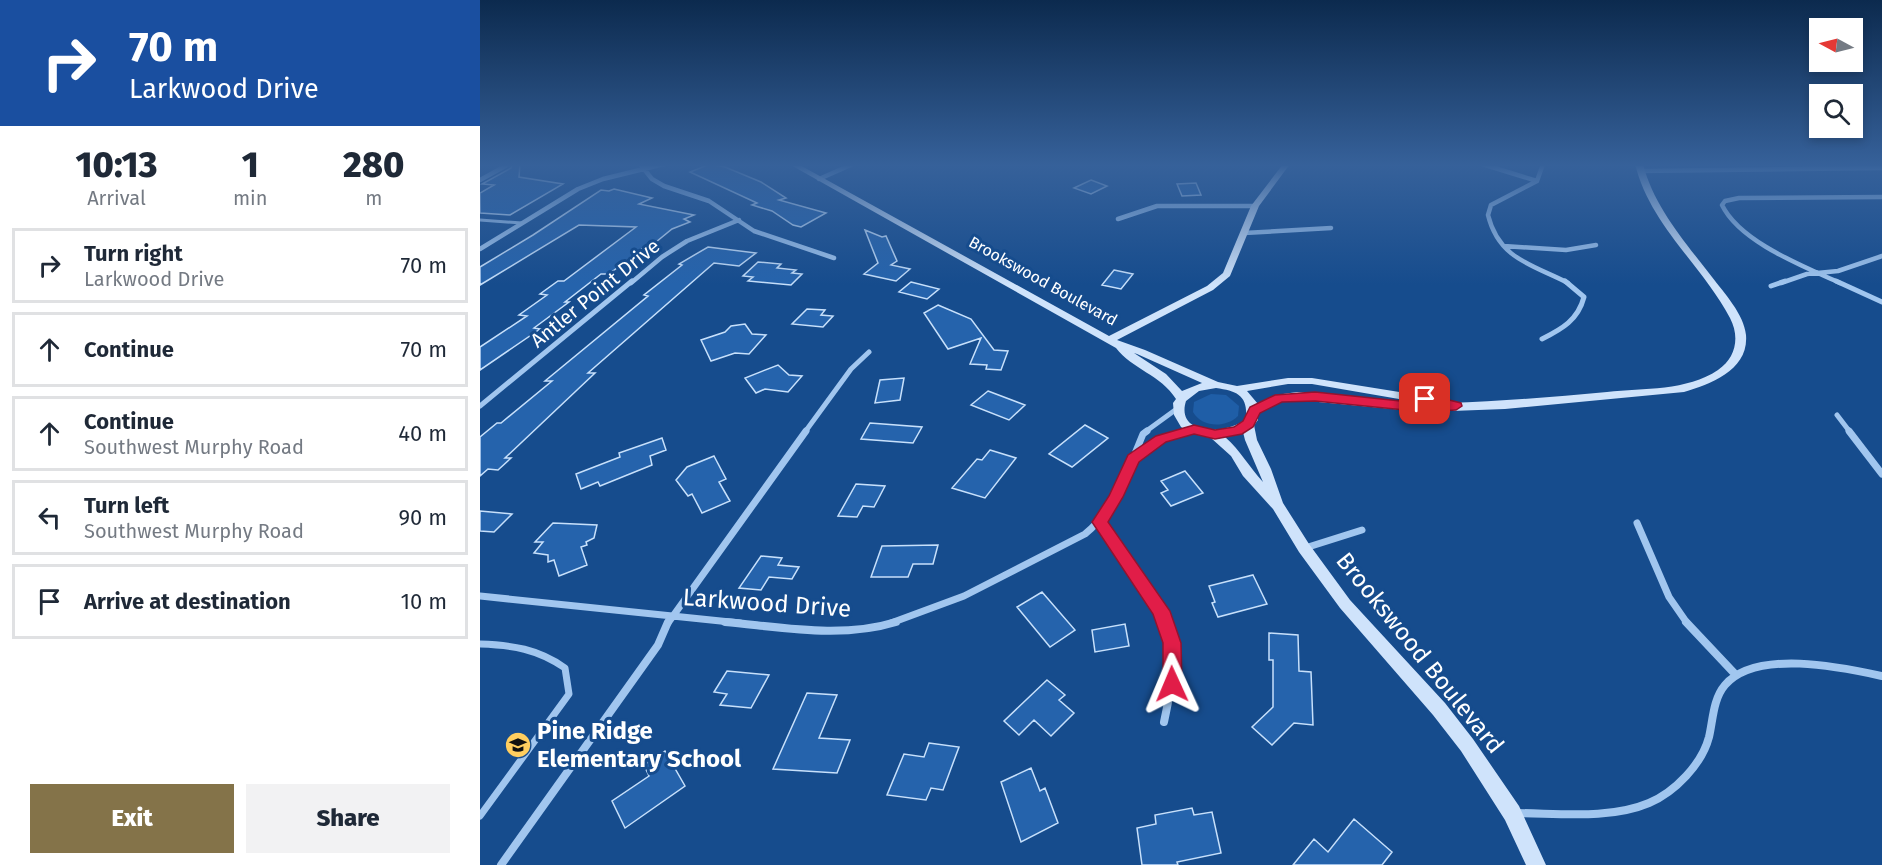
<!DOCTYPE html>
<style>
:root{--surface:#fff;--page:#f2f2f3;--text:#1f2937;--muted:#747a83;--line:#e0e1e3;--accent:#847349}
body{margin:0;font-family:"Fira Sans",sans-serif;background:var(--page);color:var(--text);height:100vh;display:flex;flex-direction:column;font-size:22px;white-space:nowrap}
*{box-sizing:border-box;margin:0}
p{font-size:20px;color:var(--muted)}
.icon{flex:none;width:33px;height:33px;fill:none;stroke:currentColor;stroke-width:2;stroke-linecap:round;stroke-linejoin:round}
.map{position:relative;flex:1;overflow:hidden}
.panel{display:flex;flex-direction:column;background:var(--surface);width:480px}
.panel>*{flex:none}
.hud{background:#1a4fa0;color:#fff;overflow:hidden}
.needle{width:39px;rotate:277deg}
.tools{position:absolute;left:1329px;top:18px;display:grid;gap:12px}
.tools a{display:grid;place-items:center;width:54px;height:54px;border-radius:0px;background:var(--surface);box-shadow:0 3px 9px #0003;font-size:30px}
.pin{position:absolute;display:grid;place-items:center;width:51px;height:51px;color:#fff;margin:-26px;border-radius:12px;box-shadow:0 3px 9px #0006}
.me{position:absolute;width:66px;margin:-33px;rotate:359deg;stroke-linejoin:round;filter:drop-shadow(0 0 4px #0008)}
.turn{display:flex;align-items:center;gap:21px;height:126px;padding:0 30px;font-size:27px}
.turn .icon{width:78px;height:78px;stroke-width:2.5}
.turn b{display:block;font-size:42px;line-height:51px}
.eta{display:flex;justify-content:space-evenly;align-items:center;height:102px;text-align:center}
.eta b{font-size:36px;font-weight:800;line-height:42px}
.action{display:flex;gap:12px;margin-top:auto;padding:12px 30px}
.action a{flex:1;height:69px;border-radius:0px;background:var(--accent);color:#fff;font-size:24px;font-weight:800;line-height:69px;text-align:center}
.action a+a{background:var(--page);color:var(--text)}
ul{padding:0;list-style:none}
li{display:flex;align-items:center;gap:18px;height:75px;margin:0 12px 9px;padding:0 18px;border:3px solid var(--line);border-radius:0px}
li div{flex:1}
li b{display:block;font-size:22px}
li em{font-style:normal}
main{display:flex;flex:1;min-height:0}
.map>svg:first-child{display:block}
</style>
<main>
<section class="panel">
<div class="hud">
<div class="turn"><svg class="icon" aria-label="right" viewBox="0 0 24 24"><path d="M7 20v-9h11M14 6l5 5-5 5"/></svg><div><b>70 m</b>Larkwood Drive</div></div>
</div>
<div class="eta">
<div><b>10:13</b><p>Arrival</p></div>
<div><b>1</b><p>min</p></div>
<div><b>280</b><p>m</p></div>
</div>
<ul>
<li><svg class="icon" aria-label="right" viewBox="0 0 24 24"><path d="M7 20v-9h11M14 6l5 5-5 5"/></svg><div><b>Turn right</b><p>Larkwood Drive</p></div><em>70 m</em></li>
<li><svg class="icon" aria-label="ahead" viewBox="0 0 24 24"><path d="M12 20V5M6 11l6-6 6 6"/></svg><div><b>Continue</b></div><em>70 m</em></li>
<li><svg class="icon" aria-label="ahead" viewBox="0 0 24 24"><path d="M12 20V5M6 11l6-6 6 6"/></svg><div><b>Continue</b><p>Southwest Murphy Road</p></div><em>40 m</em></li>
<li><svg class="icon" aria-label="left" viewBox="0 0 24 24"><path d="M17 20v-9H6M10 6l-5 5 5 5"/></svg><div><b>Turn left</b><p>Southwest Murphy Road</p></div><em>90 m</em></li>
<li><svg class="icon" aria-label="arrive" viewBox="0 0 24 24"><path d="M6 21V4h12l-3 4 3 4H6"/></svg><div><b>Arrive at destination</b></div><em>10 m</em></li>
</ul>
<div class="action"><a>Exit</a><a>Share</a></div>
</section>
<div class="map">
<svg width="1402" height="865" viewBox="0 0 1402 865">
<rect width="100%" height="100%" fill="#164c8d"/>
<path fill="#1f5ea7" d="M 731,394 L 746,395 L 759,406 L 758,416 C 746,428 722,428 713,412 L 714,402 Z"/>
<path fill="#2563ac" stroke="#c7e0fb" stroke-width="1.5" d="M 33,164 L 40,164 L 39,177 L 83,184 L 30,215 L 0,213 L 0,193 L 14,185 L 2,184 L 31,168 Z
M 230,164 L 245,167 L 281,182 L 306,198 L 299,200 L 346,213 L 321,227 L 313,225 L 292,211 L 272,205 L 277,203 L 210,172 Z
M 611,180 L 627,186 L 611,194 L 594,188 Z
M 716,183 L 721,195 L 702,196 L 697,184 Z
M 134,189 L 172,198 L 159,204 L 214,215 L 204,219 L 210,222 L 192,229 L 176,242 L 172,241 L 129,274 L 121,274 L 85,302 L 89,302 L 54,328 L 60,329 L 0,370 L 0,347 L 47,316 L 39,315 L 67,295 L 60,294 L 78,281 L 84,281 L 156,227 L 99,225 L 0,285 L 0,267 L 53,235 L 121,190 L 129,191 Z
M 385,230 L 402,237 L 406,236 L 417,261 L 411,265 L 430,269 L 416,281 L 384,274 L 398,263 Z
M 228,247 L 276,253 L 259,266 L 234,263 L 108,373 L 115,373 L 25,458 L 31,458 L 18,470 L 8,469 L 0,476 L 0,437 L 17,423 L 21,423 L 72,381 L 65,381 L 168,296 L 164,295 L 202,265 L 199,264 Z
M 278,262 L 301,264 L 297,268 L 316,270 L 312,273 L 322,274 L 311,285 L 268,281 L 273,277 L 263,276 Z
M 634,270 L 653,274 L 641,289 L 622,285 Z
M 431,282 L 459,289 L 447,299 L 419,292 Z
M 458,305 L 491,319 L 514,350 L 528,351 L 521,370 L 506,369 L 507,365 L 490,364 L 501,338 L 468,349 L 444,313 Z
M 327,309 L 345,310 L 341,315 L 353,316 L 343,327 L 312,324 Z
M 265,324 L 272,334 L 286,335 L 269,354 L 255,353 L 231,361 L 221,340 L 245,332 L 251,326 Z
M 298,365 L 309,375 L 322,376 L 308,392 L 285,389 L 276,393 L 265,378 Z
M 424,378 L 420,400 L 395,403 L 400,380 Z
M 508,391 L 545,405 L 529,420 L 491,405 Z
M 390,423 L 442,427 L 433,443 L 381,439 Z
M 605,425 L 628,438 L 592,467 L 569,454 Z
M 182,438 L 186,450 L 170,456 L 172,465 L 120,486 L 118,482 L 101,489 L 96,474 L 140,457 L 139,453 Z
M 510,450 L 536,458 L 505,498 L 472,488 L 497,459 L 502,460 Z
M 234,456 L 246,479 L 239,482 L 250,501 L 222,513 L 212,494 L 208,496 L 196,480 L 207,467 Z
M 705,471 L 723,493 L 691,506 L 681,493 L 688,490 L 681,481 Z
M 376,484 L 405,486 L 394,507 L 383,506 L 377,517 L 358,516 Z
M 0,511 L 32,514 L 14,532 L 0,531 Z
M 73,523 L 117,525 L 114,538 L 106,542 L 107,545 L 101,547 L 107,565 L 79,576 L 74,560 L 68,562 L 68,555 L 54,553 L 63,542 L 55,542 Z
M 458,545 L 453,564 L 433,564 L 428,577 L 391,577 L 402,546 Z
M 281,556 L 302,558 L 298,565 L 319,567 L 312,579 L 289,577 L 281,590 L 259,588 Z
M 773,575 L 787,604 L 738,617 L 732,603 L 735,602 L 729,586 Z
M 562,592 L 595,630 L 570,647 L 537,607 Z
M 645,624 L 649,646 L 615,652 L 612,630 Z
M 789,633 L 818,635 L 819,671 L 831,672 L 833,725 L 814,723 L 792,745 L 772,727 L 793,707 L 793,660 L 789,660 Z
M 247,671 L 289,675 L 271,708 L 240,705 L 247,694 L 234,692 Z
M 567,680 L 585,695 L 579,700 L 594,713 L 571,736 L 554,720 L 539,735 L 524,721 Z
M 327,693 L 357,695 L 339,738 L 370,740 L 357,773 L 293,769 Z
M 449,743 L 479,747 L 463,790 L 451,788 L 446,800 L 407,795 L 424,754 L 444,757 Z
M 185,751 L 205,786 L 145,828 L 132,801 L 169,776 L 164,765 Z
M 551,768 L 560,791 L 565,788 L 578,823 L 541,842 L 521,782 Z
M 712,808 L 714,815 L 732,812 L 741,853 L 697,862 L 698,865 L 662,865 L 657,828 L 676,824 L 675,815 Z
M 874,819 L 912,852 L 902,865 L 813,865 L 834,839 L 848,852 Z"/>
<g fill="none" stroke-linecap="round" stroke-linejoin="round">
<path stroke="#a1c6ef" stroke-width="3" d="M 0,220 L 42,223"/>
<path stroke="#a1c6ef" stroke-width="7" d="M 0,644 C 32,645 58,649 85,668 L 89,694 L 0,816"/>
<path stroke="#a1c6ef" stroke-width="4.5" d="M 160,164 L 172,179 L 184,186 L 229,201 L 274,231 L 354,258
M 1002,164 L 1057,181
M 1063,164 L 1057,181 L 1011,205 L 1008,215 C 1019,260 1054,265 1088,283
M 1160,171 L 1402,168
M 339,179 L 373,164
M 0,180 L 29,164
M 638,219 L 677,206 L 775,206
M 764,233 L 851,228
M 1024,246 L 1086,250 L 1116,245
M 0,249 L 98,189 L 123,179 L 184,164
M 151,283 L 182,257 L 207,241 L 259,220
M 1301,283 L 1327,274 L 1358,271 L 1402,256
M 1360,283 C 1323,266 1260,242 1242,205 L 1245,201 L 1259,198 L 1402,197"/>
<path stroke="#a1c6ef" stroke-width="5" d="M 1356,281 L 1402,302
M 1291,286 L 1305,281
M 1062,339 C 1082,329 1098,320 1104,297 L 1085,281
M 0,406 L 152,281
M 1357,415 L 1370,432
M 325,432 L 371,369 L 389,352
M 665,432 L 698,408
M 701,432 L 713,429"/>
<path stroke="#a1c6ef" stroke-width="7" d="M 1369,431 L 1402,474
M 653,458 L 685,437 L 706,431
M 620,522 L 663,580 L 686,623
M 1157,523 L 1189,597 L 1207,623
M 825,548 L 882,530
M 0,596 L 260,623
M 188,623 L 326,431
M 411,623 L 484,596 L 605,534 C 636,509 648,470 663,434 L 667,431"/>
<path stroke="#a1c6ef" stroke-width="8" d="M 245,622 C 301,627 361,639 416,622
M 1206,622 L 1255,674
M 684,722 C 691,689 699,654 685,622
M 1034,813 C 1077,813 1129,820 1169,803 C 1195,792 1222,764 1229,737 C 1233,720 1233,699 1245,685 C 1276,649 1361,667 1402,676
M 21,865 L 178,645 L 188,622"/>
<path fill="#cfe3fb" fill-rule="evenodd" d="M 309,164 L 318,164 L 629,336 L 727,286 L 743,273 L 771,206 L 803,164 L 810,164 L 779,206 L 750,276 L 733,290 L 637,340 L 665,350 L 738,382 L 757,386 L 808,378 L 832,378 L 963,399 L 967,400 L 968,403 C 1022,401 1074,397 1127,392 C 1164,388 1207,391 1238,370 C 1256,358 1260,337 1250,318 C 1222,265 1170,225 1155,164 L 1163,164 C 1174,207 1205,242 1232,277 C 1244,293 1264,314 1266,335 C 1269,370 1231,384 1204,392 L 1025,409 L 945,412 L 817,400 L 802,401 L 778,413 L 778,420 L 774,425 L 777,440 L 791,469 L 803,503 L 829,544 L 870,600 L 965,703 L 993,739 L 1039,806 L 1066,865 L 1046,865 L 1025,820 L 981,751 L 953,715 L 860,608 L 819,552 L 793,509 L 763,476 L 751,456 L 731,438 L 710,433 L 701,427 L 694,415 L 693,403 L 696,399 C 681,375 652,369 636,348 ZM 654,353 L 657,354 L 722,383 L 702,391 L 686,374 ZM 808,384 L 832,384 L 948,404 L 817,392 L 796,395 L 778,404 L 767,391 ZM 736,388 C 758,391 768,396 766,419 C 747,435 695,436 706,401 L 719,391 ZM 763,432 L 765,440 L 783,482 C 769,467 761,451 745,437 Z"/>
</g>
<linearGradient id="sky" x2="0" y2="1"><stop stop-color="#0c2a4e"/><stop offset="0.58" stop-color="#36619a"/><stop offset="1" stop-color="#36619a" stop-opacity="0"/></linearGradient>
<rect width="1402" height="285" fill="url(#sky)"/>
<path fill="#e11d48" stroke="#92132f" stroke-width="1.5" d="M 835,392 L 949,404 L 939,399 L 945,394 L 981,403 L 982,406 L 976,410 L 945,412 L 835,401 L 802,402 L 780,413 L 773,427 L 762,434 L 735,439 L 714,434 L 686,442 L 659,462 L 643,497 L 628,522 L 690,611 L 701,643 L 702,684 L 699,690 L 692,692 L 686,690 L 683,684 L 683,643 L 673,614 L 612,522 L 629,496 L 648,455 L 676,436 L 714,425 L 735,430 L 754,427 L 763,421 L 770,407 L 795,395 Z"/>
<defs>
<g id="school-disc" transform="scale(1.35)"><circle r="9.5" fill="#ffce5f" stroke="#164c8d"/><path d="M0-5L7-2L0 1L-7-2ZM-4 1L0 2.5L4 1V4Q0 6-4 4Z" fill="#111"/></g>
</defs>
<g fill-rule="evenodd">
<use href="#school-disc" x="38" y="745"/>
</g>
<g text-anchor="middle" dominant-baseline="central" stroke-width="6" stroke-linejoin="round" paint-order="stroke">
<g font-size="16" fill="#fff" stroke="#164c8d">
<text transform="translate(563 281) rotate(29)">Brookswood Boulevard</text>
</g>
<g font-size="20" fill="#fff" stroke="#164c8d">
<text transform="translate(115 293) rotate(-39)">Antler Point Drive</text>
</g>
<g font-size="24" fill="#fff" stroke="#164c8d">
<text transform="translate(287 603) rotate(4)">Larkwood Drive</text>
<text transform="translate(940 653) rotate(51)">Brookswood Boulevard</text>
</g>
<g font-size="24" font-weight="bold" fill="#fff" stroke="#164c8d" text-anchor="start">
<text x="57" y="731">Pine Ridge<tspan x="57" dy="28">Elementary School</tspan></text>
</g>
</g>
</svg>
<div class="tools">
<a><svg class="needle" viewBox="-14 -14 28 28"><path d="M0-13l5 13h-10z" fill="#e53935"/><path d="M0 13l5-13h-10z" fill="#747a83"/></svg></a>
<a><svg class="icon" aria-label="search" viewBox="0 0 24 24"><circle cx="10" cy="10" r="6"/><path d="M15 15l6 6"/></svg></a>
</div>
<div class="pin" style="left:945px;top:399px;background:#d93025"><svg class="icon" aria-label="arrive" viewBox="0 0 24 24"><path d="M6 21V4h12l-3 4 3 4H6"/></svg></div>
<svg class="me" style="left:692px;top:684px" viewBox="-20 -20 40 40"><path d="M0-17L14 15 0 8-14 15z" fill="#e11d48" stroke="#fff" stroke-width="4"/></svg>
</div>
</main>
